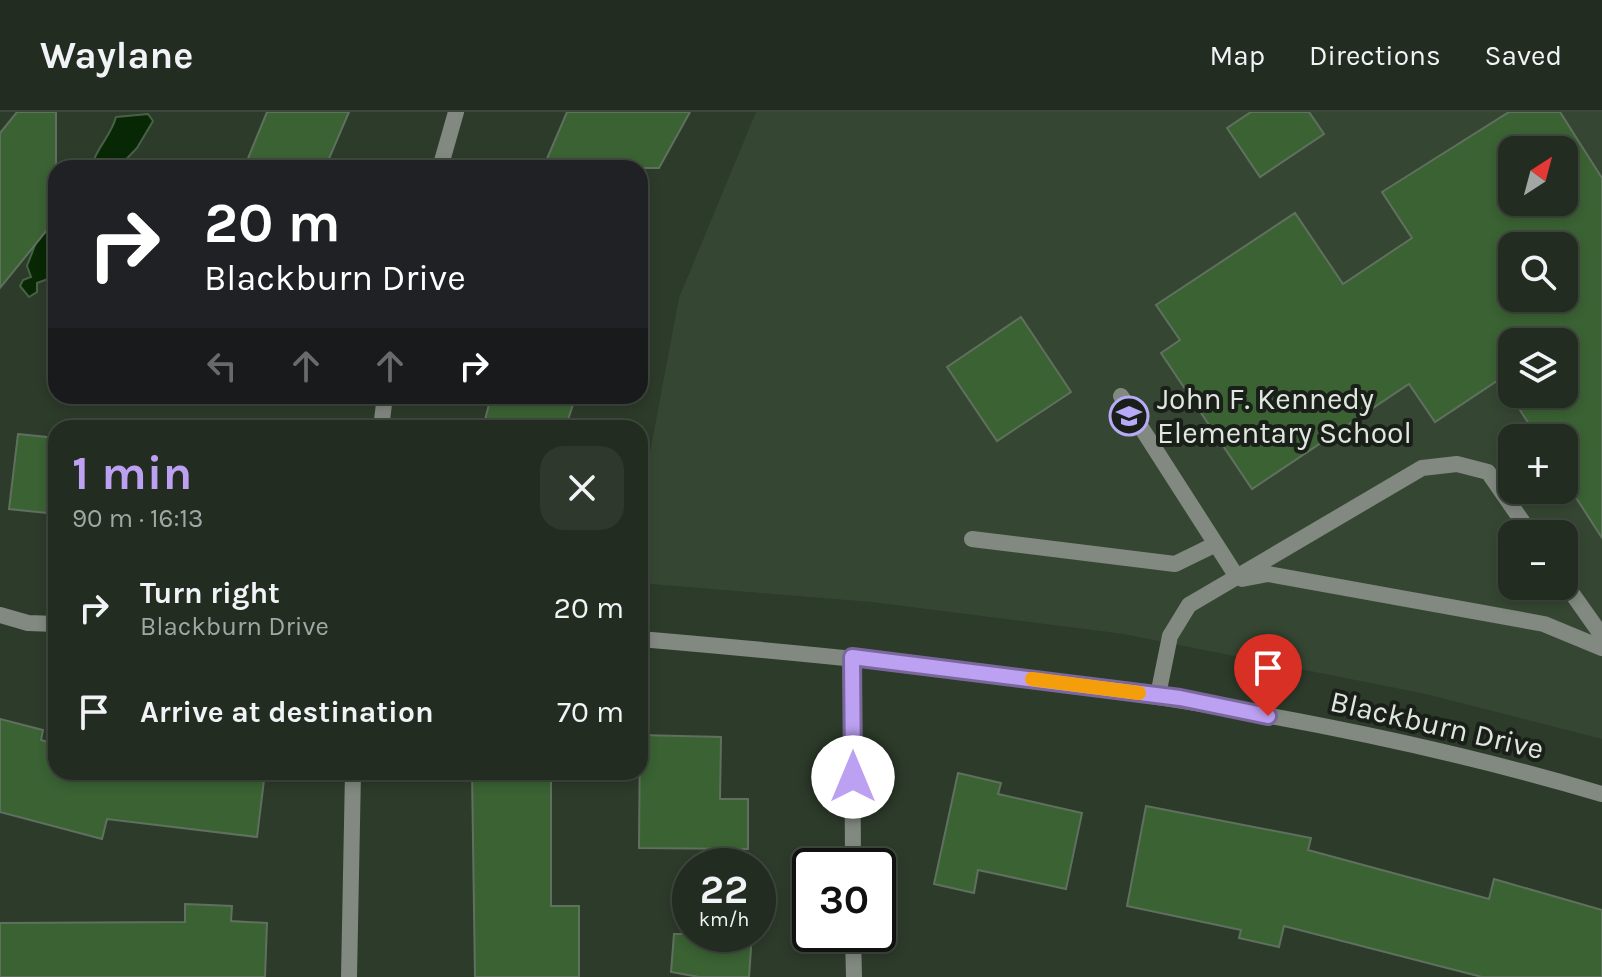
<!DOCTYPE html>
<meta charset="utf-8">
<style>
:root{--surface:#222c20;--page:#2e382d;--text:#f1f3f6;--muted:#a2a7a5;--line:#3f483e;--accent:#bca0f2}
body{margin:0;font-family:Karla,sans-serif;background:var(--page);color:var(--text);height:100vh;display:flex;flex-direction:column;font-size:30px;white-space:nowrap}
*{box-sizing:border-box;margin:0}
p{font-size:26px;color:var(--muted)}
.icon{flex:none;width:44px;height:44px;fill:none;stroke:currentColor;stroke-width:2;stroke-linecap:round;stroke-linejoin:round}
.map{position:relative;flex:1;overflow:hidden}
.panel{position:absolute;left:48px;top:308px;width:600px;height:360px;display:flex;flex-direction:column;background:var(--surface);border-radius:24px;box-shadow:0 4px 12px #0003,0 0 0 2px var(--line)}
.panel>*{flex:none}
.banner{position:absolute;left:48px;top:48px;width:600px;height:244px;border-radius:24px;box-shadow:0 4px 12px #0003,0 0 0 2px var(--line);background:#202124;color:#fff;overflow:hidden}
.needle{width:52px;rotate:36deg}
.tools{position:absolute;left:1498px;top:24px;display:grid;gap:16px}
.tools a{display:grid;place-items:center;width:80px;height:80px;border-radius:16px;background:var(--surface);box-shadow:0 4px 12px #0003,0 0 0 2px var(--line);font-size:40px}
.speed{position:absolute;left:672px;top:736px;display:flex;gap:16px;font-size:40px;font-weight:700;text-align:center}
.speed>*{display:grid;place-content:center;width:104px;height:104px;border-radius:50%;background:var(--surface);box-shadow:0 4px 12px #0003,0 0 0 2px var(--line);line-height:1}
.speed small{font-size:20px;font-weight:400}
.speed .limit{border:4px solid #111;border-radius:12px;background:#fff;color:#111}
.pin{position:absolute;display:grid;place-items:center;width:68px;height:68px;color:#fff;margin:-82px -34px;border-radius:50% 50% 50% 0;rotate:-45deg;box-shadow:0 0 8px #0007}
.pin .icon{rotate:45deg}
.me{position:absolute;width:88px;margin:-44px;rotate:0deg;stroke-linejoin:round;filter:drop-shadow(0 0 6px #0008)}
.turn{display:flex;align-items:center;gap:28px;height:168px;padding:0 24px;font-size:36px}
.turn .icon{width:104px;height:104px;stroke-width:2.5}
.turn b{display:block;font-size:56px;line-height:68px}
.lanes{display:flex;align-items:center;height:76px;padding:0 24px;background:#0003;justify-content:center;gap:40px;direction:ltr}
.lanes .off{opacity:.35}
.round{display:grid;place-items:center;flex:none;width:84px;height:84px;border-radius:24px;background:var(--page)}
.headline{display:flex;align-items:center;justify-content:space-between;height:136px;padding:0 24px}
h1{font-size:48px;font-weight:700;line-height:60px;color:var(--accent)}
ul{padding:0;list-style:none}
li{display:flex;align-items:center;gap:24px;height:104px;padding:0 24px}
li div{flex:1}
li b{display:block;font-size:30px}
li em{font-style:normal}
header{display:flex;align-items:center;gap:48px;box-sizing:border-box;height:112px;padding:0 40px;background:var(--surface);border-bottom:2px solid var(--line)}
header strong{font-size:38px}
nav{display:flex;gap:44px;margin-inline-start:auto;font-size:28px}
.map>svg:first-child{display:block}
</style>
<header>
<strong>Waylane</strong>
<nav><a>Map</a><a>Directions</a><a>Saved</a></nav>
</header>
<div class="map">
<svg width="1602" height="865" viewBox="0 0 1602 865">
<rect width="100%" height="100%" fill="#2d3b2b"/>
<path fill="#354732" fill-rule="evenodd" d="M 756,0 L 1602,0 L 1602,627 L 1426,582 L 1124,522 L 872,490 L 640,471 L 640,394 L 679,186 ZM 1512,38 L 1564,38 L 1564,90 L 1512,90 ZM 1512,134 L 1564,134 L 1564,186 L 1512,186 ZM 1512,230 L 1564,230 L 1564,282 L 1512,282 ZM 1512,326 L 1564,326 L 1564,378 L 1512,378 ZM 1512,422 L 1564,422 L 1564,474 L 1512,474 Z"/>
<path fill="#082704" stroke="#486145" stroke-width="2" d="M 148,2 L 153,9 L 137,36 L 118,56 L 92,53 C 97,35 111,24 116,5 Z
M 40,120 L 56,120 L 56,164 L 37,171 L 37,180 L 29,185 L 20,174 L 23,168 L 31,165 L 27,154 Z"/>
<path fill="#3a6233" stroke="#60705e" stroke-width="2" fill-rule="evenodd" d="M 17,0 L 56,0 L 56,107 L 0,176 L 0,21 Z
M 267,0 L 349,0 L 325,56 L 244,56 Z
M 567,0 L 690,0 L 659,56 L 543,56 Z
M 1251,0 L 1309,0 L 1324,22 L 1260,65 L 1227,16 Z
M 1509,0 L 1560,0 L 1602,66 L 1602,426 L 1564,367 L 1564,326 L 1538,326 L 1500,267 L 1435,310 L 1409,272 L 1252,377 L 1161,241 L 1180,228 L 1156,193 L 1295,101 L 1343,172 L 1412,126 L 1382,80 ZM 1512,38 L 1564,38 L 1564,90 L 1512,90 ZM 1512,134 L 1564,134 L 1564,186 L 1512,186 ZM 1512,230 L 1564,230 L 1564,282 L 1512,282 Z
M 1021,205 L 1071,280 L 997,329 L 947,255 Z
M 491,284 L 576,284 L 565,316 L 483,316 Z
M 18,322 L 56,326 L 56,402 L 9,397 Z
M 0,607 L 43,618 L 41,628 L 56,632 L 56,660 L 265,660 L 257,725 L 107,707 L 102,727 L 0,700 Z
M 640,623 L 721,625 L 720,687 L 748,687 L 748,737 L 639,736 Z
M 472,660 L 551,660 L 551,794 L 579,794 L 579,865 L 475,865 Z
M 958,661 L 1001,671 L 998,682 L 1082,701 L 1066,777 L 978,758 L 974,781 L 934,772 Z
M 1146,694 L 1311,726 L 1308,738 L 1489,787 L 1494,767 L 1602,798 L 1602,865 L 1482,865 L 1284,814 L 1279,835 L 1239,826 L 1241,818 L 1127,794 Z
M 185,792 L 232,794 L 231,809 L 267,811 L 265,865 L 0,865 L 0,811 L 185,810 Z
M 674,822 L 752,822 L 749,865 L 699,865 L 671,860 Z"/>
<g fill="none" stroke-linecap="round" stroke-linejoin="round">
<path stroke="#828981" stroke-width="16" d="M 1121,284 L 1237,465
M 972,427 L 1175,452 L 1216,432
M 1242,467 L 1268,462 L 1544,512 L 1602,536
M 1564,470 L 1602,524
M 1158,583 L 1170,524 L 1189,493 L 1422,356 L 1457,352 L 1488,360 L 1531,422"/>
<path stroke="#828981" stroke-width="16" d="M 440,56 L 456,0
M 381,316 L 385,284
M 0,503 L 28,511 L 56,512
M 640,527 C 964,555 1289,589 1602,682
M 852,545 L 853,754
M 853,822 L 854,865
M 349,865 L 353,660"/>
</g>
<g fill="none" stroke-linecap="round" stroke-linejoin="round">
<g stroke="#7a689d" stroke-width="20">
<path id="route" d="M 853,665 L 852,545 L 1180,586 L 1268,604"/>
</g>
<use href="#route" stroke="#bca0f2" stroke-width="14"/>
<path stroke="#f59e0b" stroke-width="14" d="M 1032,567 L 1139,581"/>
</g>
<defs>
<g id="school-ring" transform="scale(2)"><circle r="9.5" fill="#1a2019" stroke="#b7abf8" stroke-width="1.5"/><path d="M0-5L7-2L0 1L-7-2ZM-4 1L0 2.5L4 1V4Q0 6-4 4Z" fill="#b7abf8"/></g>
</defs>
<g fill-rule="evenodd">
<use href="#school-ring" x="1129" y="304"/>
</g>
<g text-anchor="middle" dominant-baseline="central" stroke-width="8" stroke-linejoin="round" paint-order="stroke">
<g font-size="30" fill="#dfe8de" stroke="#1a2019" text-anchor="start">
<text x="1157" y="287">John F. Kennedy<tspan x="1157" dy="34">Elementary School</tspan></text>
</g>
<g font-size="30" fill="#dfe8de" stroke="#1a2019">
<text transform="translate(1437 613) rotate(13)">Blackburn Drive</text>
</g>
</g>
</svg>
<div class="tools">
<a><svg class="needle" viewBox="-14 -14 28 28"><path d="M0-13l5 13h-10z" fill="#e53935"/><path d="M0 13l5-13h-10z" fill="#a2a7a5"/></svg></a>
<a><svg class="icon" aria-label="search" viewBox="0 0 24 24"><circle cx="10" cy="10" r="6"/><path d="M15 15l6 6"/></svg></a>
<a><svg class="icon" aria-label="layers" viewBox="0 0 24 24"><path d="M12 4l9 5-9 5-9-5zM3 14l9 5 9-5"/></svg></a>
<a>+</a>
<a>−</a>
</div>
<div class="speed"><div>22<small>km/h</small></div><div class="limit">30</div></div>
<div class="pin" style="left:1268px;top:604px;background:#d93025"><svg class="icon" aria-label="arrive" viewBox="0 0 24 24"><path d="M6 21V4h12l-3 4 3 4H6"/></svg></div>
<svg class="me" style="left:853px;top:665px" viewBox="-20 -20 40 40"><circle r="19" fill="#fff"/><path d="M0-13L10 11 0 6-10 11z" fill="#bca0f2"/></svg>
<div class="banner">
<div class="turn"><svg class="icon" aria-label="right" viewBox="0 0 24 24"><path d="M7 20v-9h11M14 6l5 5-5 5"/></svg><div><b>20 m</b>Blackburn Drive</div></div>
<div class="lanes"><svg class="icon off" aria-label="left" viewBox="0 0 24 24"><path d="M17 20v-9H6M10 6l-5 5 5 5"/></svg><svg class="icon off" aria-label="ahead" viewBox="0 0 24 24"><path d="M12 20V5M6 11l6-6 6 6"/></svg><svg class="icon off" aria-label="ahead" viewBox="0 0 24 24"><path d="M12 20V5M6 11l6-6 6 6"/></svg><svg class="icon" aria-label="right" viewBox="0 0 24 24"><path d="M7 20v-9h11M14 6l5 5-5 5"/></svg></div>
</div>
<section class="panel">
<div class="headline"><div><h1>1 min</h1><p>90 m · 16:13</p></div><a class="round"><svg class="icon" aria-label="close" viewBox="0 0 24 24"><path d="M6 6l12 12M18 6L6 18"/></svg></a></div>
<ul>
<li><svg class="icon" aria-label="right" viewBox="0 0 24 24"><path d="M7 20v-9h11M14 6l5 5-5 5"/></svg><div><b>Turn right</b><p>Blackburn Drive</p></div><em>20 m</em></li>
<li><svg class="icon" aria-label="arrive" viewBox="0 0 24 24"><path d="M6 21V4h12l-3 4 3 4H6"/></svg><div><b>Arrive at destination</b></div><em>70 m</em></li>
</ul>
</section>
</div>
